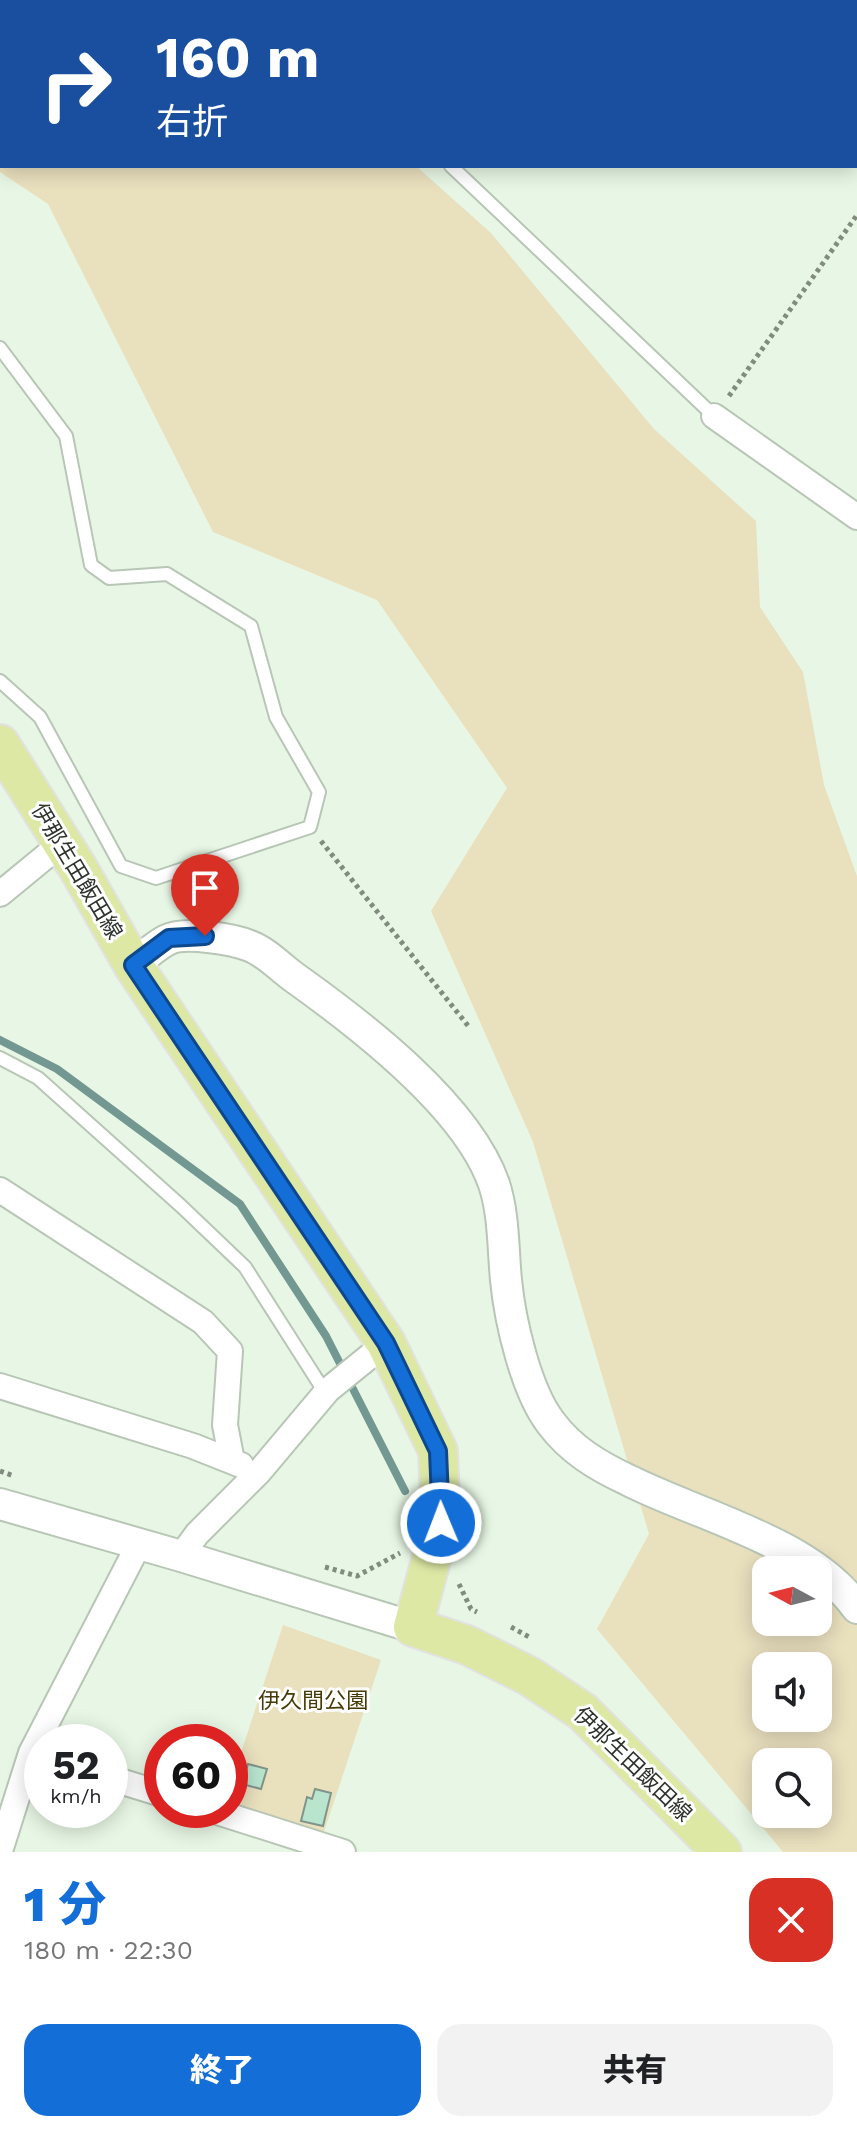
<!DOCTYPE html>
<html lang="ja">
<meta charset="utf-8">
<style>
:root{--surface:#fff;--page:#f2f2f2;--text:#202124;--muted:#757577;--accent:#146ed7}
body{margin:0;font-family:"Work Sans","Noto Sans JP",sans-serif;background:var(--page);color:var(--text);height:100vh;display:flex;flex-direction:column;font-size:30px;white-space:nowrap}
*{box-sizing:border-box;margin:0}
p{font-size:26px;color:var(--muted)}
.icon{flex:none;width:44px;height:44px;fill:none;stroke:currentColor;stroke-width:2;stroke-linecap:round;stroke-linejoin:round}
.map{position:relative;height:1852px;overflow:hidden}
.sheet{display:flex;flex-direction:column;background:var(--surface);flex:1}
.sheet>*{flex:none}
.hud{position:absolute;left:0px;top:0px;width:858px;height:168px;box-shadow:0 4px 20px #0003;background:#1a4fa0;color:#fff;overflow:hidden}
.needle{width:52px;rotate:277deg}
.tools{position:absolute;left:752px;top:1556px;display:grid;gap:16px}
.tools a{display:grid;place-items:center;width:80px;height:80px;border-radius:16px;background:var(--surface);box-shadow:0 4px 20px #0003;font-size:40px}
.speed{position:absolute;left:24px;top:1724px;display:flex;gap:16px;font-size:40px;font-weight:700;text-align:center}
.speed>*{display:grid;place-content:center;width:104px;height:104px;border-radius:50%;background:var(--surface);box-shadow:0 4px 20px #0003;line-height:1}
.speed small{font-size:20px;font-weight:400}
.speed .limit{border:12px solid #d22;background:#fff;color:#111}
.pin{position:absolute;display:grid;place-items:center;width:68px;height:68px;color:#fff;margin:-82px -34px;border-radius:50% 50% 50% 0;rotate:-45deg;box-shadow:0 0 8px #0007}
.pin .icon{rotate:45deg}
.me{position:absolute;width:88px;margin:-44px;rotate:359deg;stroke-linejoin:round;filter:drop-shadow(0 0 6px #0008)}
.turn{display:flex;align-items:center;gap:28px;height:168px;padding:0 24px;font-size:36px}
.turn .icon{width:104px;height:104px;stroke-width:2.5}
.turn b{display:block;font-size:56px;line-height:68px}
.round{display:grid;place-items:center;flex:none;width:84px;height:84px;border-radius:24px;background:var(--page)}
.headline{display:flex;align-items:center;justify-content:space-between;height:136px;padding:0 24px}
h1{font-size:48px;font-weight:800;line-height:60px;color:var(--accent)}
.cta{display:flex;gap:16px;margin-top:auto;padding:16px 24px}
.cta a{flex:1;height:92px;border-radius:24px;background:var(--accent);color:#fff;font-size:32px;font-weight:800;line-height:92px;text-align:center}
.cta a+a{background:var(--page);color:var(--text)}
.map>svg:first-child{display:block}
</style>
<div class="map">
<svg width="857" height="1852" viewBox="0 0 857 1852">
<rect width="100%" height="100%" fill="#e8f7e5"/>
<path fill="#e9e0be" fill-rule="evenodd" d="M 0,0 L 287,0 L 289,2 L 2,2 L 2,166 L 416,166 L 491,233 L 654,429 L 756,521 L 760,607 L 803,672 L 824,785 L 857,876 L 857,1852 L 783,1852 L 597,1629 L 649,1534 L 533,1142 L 431,911 L 507,788 L 377,600 L 213,532 L 48,204 L 0,172 ZM 766,1570 L 818,1570 L 818,1622 L 766,1622 ZM 766,1666 L 818,1666 L 818,1718 L 766,1718 ZM 766,1762 L 818,1762 L 818,1814 L 766,1814 Z
M 283,1625 L 381,1660 L 323,1835 L 230,1804 L 230,1786 Z"/>
<g fill="none" stroke-linecap="round" stroke-linejoin="round">
<path stroke="#739892" stroke-width="8" d="M 0,1040 L 57,1069 L 240,1204 L 326,1336 L 405,1491"/>
</g>
<path fill="#b9e5cf" stroke="#80948a" stroke-width="2" d="M 248,1764 L 267,1769 L 261,1789 L 242,1784 Z
M 315,1789 L 331,1793 L 323,1826 L 301,1821 L 307,1797 L 312,1799 Z"/>
<g fill="none" stroke-linecap="round" stroke-linejoin="round">
<g stroke="#b8c6b6" stroke-width="16">
<path id="service" d="M 363,2 L 364,0
M 451,166 L 714,416
M 0,348 L 66,436 L 91,565 L 109,578 L 167,574 L 251,626 L 276,717 L 319,792 L 310,827 L 156,878 L 121,866 L 40,717 L 0,681
M 0,1058 L 38,1078 L 181,1206 L 245,1267 L 326,1394"/>
</g>
<g stroke="#b8c6b6" stroke-width="28">
<path id="minor" d="M 714,416 L 857,517
M 0,894 L 62,843
M 0,1190 L 203,1322 L 230,1351 L 225,1425 L 232,1461
M 0,1386 L 193,1446 L 241,1465
M 181,1556 L 197,1534 L 259,1472 L 328,1390 L 386,1343
M 110,1778 L 162,1794
M 211,1810 L 343,1852
M 0,1851 L 31,1753 L 138,1546"/>
</g>
<g stroke="#b8c6b6" stroke-width="34">
<path id="tertiary" d="M 133,965 C 144,957 155,946 167,940 C 184,931 233,939 250,946 C 266,952 281,968 295,978 C 361,1025 467,1106 494,1184 C 504,1214 503,1249 506,1280 C 510,1321 526,1391 551,1423 C 571,1450 598,1466 628,1480 C 699,1516 811,1542 857,1608
M 0,1504 L 181,1556 L 413,1627"/>
</g>
<g stroke="#e2e2e2" stroke-width="42">
<path id="primary" d="M 0,744 L 78,868 L 133,965 L 386,1343 L 438,1451 L 441,1523 L 413,1627 L 467,1645 L 529,1676 L 583,1712 L 722,1852"/>
</g>
<path stroke="#828b80" stroke-width="5" stroke-dasharray="4 4" stroke-linecap="butt" d="M 300,0 L 301,2
M 729,396 L 857,215
M 321,841 L 469,1027
M 0,1471 L 14,1476
M 325,1567 L 357,1576 L 400,1553
M 459,1584 L 471,1609 L 477,1612
M 511,1627 L 531,1638"/>
<use href="#service" stroke="#fff" stroke-width="12"/>
<use href="#minor" stroke="#fff" stroke-width="24"/>
<use href="#tertiary" stroke="#fff" stroke-width="30"/>
<use href="#primary" stroke="#dde8a5" stroke-width="38"/>
</g>
<g fill="none" stroke-linecap="round" stroke-linejoin="round">
<g stroke="#0d488c" stroke-width="20">
<path id="route" d="M 205,936 L 169,938 L 133,965 L 386,1343 L 438,1451 L 441,1523"/>
</g>
<use href="#route" stroke="#146ed7" stroke-width="14"/>
</g>
<g text-anchor="middle" dominant-baseline="central" stroke-width="6" stroke-linejoin="round" paint-order="stroke">
<g font-size="22" fill="#2e332d" stroke="#fff">
<text transform="translate(77 871) rotate(59)">伊那生田飯田線</text>
<text transform="translate(633 1764) rotate(44)">伊那生田飯田線</text>
</g>
<g font-size="22" fill="#463a06" stroke="#fff">
<text x="313" y="1700">伊久間公園</text>
</g>
</g>
</svg>
<div class="tools">
<a><svg class="needle" viewBox="-14 -14 28 28"><path d="M0-13l5 13h-10z" fill="#e53935"/><path d="M0 13l5-13h-10z" fill="#757577"/></svg></a>
<a><svg class="icon" aria-label="sound" viewBox="0 0 24 24"><path d="M4 9h4l5-4v14l-5-4H4zM17 9q2 3 0 6"/></svg></a>
<a><svg class="icon" aria-label="search" viewBox="0 0 24 24"><circle cx="10" cy="10" r="6"/><path d="M15 15l6 6"/></svg></a>
</div>
<div class="speed"><div>52<small>km/h</small></div><div class="limit">60</div></div>
<div class="pin" style="left:205px;top:936px;background:#d93025"><svg class="icon" aria-label="arrive" viewBox="0 0 24 24"><path d="M6 21V4h12l-3 4 3 4H6"/></svg></div>
<svg class="me" style="left:441px;top:1523px" viewBox="-20 -20 40 40"><circle r="17" fill="#146ed7" stroke="#fff" stroke-width="3"/><path d="M0-11L8 9 0 5-8 9z" fill="#fff"/></svg>
<div class="hud">
<div class="turn"><svg class="icon" aria-label="right" viewBox="0 0 24 24"><path d="M7 20v-9h11M14 6l5 5-5 5"/></svg><div><b>160 m</b>右折</div></div>
</div>
</div>
<section class="sheet">
<div class="headline"><div><h1>1 分</h1><p>180 m · 22:30</p></div><a class="round" style="background:#d93025;color:#fff"><svg class="icon" aria-label="close" viewBox="0 0 24 24"><path d="M6 6l12 12M18 6L6 18"/></svg></a></div>
<div class="cta"><a>終了</a><a>共有</a></div>
</section>
